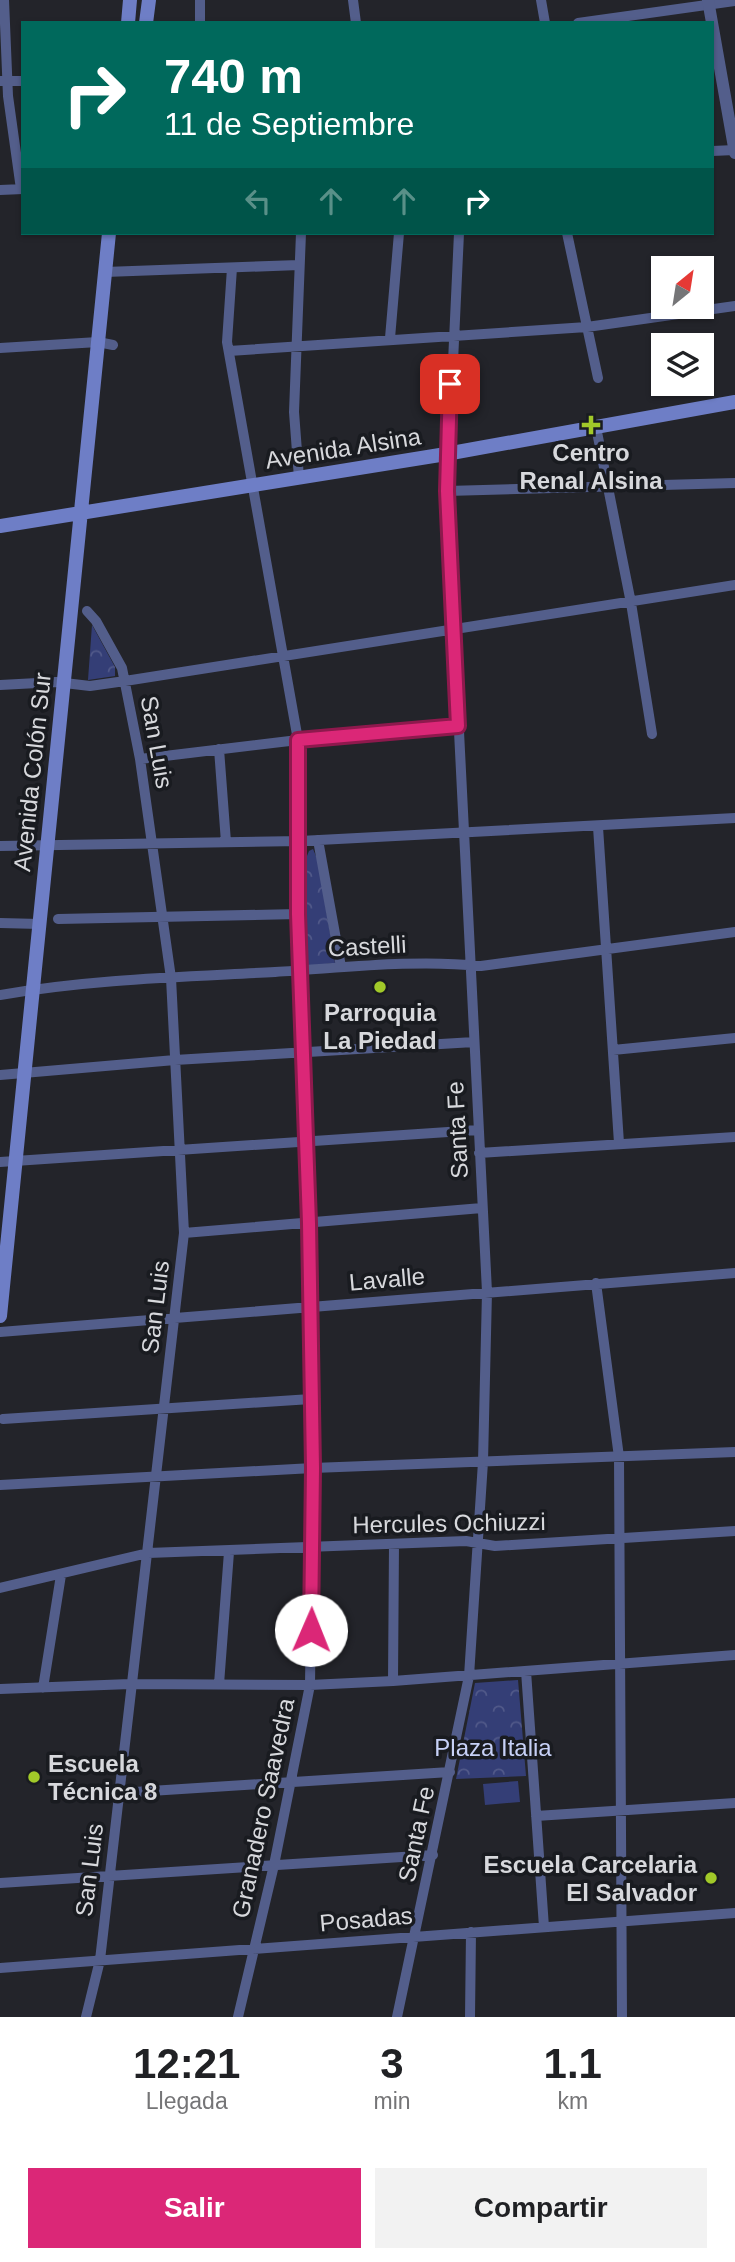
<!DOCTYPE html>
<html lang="es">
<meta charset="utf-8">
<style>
:root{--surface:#fff;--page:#f2f2f2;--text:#202124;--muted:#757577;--accent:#db2777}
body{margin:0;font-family:Helvetica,sans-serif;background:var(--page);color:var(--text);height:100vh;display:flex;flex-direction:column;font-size:26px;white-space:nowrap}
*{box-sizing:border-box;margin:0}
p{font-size:23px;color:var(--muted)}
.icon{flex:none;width:38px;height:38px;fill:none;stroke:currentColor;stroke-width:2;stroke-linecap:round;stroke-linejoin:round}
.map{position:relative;height:2017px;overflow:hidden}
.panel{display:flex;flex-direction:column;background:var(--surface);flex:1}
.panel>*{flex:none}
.hud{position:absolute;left:21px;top:21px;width:693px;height:214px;border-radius:0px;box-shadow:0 2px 5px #0004;background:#00695c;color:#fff;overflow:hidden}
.needle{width:46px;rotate:30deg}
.fabs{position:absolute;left:651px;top:256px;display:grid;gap:14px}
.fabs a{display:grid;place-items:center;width:63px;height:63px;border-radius:0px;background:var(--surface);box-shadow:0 2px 5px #0004;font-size:35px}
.pin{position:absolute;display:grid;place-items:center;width:60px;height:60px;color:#fff;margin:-30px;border-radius:14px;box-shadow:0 4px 10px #0006}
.me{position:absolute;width:77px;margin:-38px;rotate:1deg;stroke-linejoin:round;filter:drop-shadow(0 0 5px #0008)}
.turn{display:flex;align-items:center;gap:24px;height:147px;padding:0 28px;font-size:32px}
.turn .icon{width:91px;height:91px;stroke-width:2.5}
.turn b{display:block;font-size:49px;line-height:60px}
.lanes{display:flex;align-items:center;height:66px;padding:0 28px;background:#0003;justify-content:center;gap:35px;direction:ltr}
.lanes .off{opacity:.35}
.eta{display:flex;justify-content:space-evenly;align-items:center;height:119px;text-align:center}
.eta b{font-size:42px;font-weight:600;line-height:49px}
.cta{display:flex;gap:14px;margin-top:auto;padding:14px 28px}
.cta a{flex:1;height:80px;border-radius:0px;background:var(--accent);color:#fff;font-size:28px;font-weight:600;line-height:80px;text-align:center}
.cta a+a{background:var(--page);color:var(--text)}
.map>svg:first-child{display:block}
</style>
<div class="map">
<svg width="735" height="2017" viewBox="0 0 735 2017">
<defs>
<pattern id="park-crowns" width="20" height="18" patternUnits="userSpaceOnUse" patternTransform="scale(1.75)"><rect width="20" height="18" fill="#343e76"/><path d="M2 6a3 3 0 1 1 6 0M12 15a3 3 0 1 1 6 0" fill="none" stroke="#515989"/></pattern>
</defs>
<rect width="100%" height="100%" fill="#23242a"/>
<path fill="#343e76" d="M 518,1781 L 520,1802 L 485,1805 L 483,1784 Z"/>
<path fill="url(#park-crowns)" d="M 92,625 L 115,667 L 115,676 L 88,680 Z
M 313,849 L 318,861 L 335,963 L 305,966 L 305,861 L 309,851 Z
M 518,1680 L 526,1776 L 456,1779 L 475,1683 Z"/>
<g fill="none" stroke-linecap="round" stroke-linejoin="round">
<path stroke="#535e8b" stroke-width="10" d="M 4,0 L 8,96 L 21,189
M 353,0 L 356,23
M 541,0 L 545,23
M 200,23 L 200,0
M 578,23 L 735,1
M 0,81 L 23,81
M 712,151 L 735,150
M 0,190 L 23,189
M 567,233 L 598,378
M 232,268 L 227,342 L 298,740 L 298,914 L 309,1223 L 313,1468 L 310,1685 L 274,1865 L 238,2017
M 105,272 L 299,265
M 390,338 L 399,233
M 0,348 L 98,342 L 113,345
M 229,351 L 587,327 L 735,306
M 596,427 L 631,603 L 652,734
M 299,478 L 294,412 L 301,233
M 447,491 L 735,483
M 0,685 L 56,682 L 90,686 L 125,681 L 735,585
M 219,749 L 226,842
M 140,759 L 298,740 L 458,726
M 598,827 L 619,1143
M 318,840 L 341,967
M 0,846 L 300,841 L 735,818
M 58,919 L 298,914
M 0,923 L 40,924
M 0,995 C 91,979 183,977 275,972 C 343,968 413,959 481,966 L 735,932
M 613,1050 L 735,1038
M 0,1075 L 175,1060 L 474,1042
M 479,1153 L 735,1137
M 0,1162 L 478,1130
M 184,1233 L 482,1208
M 596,1283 L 619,1457 L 622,2017
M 0,1332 L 735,1273
M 3,1419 L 311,1399
M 0,1485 L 313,1468 L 735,1452
M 0,1588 L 148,1553 L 466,1541 L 495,1546 L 735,1531
M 526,1671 L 544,1927
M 393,1681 L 394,1544
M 219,1684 L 229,1552
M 43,1688 L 61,1575
M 0,1689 L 130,1684 L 310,1685 L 393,1681 L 735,1655
M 119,1793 L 450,1772
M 536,1816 L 735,1803
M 0,1883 L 433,1855
M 0,1968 L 735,1913
M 86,2017 L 100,1960 L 184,1233 L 171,978 L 140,759 L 122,668 L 96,621 L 87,611
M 397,2017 L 469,1676 L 483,1462 L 487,1292 L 447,491 L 459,233
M 470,2017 L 471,1932"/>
<path stroke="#535e8b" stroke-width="12" d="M 708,0 L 735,153"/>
<path stroke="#6e7ec6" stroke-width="14" d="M 128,23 L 130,0
M 146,23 L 149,0
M 0,526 L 446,454 L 735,402
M 0,1316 L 109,233"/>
</g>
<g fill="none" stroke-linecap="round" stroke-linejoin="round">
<g stroke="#8e194d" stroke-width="18">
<path id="route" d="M 311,1630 L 313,1468 L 309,1223 L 298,914 L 298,740 L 458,726 L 447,491 L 450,384"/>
</g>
<use href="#route" stroke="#db2777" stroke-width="12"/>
</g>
<g fill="#a1c929" stroke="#191b20" stroke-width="2.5">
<path d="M587.5 414.5h7v7h7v7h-7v7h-7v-7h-7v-7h7z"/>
<circle cx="380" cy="987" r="7"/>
<circle cx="34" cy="1777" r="7"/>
<circle cx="711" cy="1878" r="7"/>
</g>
<g text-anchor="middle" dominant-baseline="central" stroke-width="7" stroke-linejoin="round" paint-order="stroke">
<g font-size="24" fill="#d7d8dc" stroke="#191b20">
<text transform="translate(343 448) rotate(-9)">Avenida Alsina</text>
<text transform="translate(157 742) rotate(80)">San Luis</text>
<text transform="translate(32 772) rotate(-84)">Avenida Colón Sur</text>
<text transform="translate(367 946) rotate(-3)">Castelli</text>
<text transform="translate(457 1130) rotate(-93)">Santa Fe</text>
<text transform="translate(387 1279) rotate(-5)">Lavalle</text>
<text transform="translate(155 1307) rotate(-83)">San Luis</text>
<text transform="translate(449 1523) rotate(-1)">Hercules Ochiuzzi</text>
<text transform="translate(263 1808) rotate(-78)">Granadero Saavedra</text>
<text transform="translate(416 1834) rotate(-78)">Santa Fe</text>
<text transform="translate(89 1870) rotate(-83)">San Luis</text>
<text transform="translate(366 1919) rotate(-5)">Posadas</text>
</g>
<g font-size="24" font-weight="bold" fill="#d7d8dc" stroke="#191b20">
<text x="591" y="452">Centro<tspan x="591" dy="28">Renal Alsina</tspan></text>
<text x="380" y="1012">Parroquia<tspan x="380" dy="28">La Piedad</tspan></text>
<text x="48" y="1763" text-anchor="start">Escuela<tspan x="48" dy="28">Técnica 8</tspan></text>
<text x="697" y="1864" text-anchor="end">Escuela Carcelaria<tspan x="697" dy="28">El Salvador</tspan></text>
</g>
<g font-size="24" fill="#c7d1f7" stroke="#191b20">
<text x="493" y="1747">Plaza Italia</text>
</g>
</g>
</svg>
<div class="fabs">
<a><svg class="needle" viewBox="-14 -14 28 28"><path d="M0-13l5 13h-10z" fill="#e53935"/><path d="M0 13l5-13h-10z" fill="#757577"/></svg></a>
<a><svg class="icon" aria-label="layers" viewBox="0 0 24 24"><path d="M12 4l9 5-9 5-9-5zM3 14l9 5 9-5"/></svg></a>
</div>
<div class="pin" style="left:450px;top:384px;background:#d93025"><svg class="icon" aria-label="arrive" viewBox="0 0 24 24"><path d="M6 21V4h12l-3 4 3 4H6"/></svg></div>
<svg class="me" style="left:311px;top:1630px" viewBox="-20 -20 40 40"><circle r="19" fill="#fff"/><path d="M0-13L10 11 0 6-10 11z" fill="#db2777"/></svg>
<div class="hud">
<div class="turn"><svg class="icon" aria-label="right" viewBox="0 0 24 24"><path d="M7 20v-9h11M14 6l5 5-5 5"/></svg><div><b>740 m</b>11 de Septiembre</div></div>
<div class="lanes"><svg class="icon off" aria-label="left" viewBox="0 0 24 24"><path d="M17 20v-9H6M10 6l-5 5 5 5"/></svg><svg class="icon off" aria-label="ahead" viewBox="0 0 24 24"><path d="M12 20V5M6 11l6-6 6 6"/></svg><svg class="icon off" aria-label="ahead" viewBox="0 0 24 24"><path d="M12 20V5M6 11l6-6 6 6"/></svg><svg class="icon" aria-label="right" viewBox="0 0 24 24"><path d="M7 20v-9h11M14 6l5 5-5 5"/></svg></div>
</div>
</div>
<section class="panel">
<div class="eta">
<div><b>12:21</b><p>Llegada</p></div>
<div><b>3</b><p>min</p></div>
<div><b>1.1</b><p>km</p></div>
</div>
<div class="cta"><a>Salir</a><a>Compartir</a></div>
</section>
